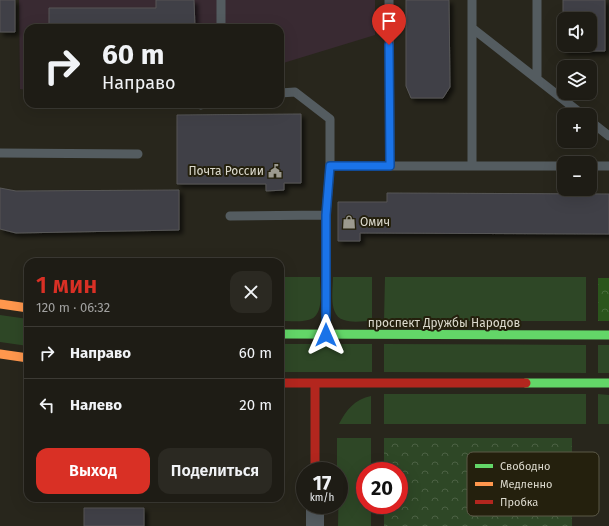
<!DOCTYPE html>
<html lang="ru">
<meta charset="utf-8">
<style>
:root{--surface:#1e1c15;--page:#2b2922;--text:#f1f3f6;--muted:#a1a1a0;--line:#3c3a34;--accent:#d93025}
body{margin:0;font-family:"Fira Sans",sans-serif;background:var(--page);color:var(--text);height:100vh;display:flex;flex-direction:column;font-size:15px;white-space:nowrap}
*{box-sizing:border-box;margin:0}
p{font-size:13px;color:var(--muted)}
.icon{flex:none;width:22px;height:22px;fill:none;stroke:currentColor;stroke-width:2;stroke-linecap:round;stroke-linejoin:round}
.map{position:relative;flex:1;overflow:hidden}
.panel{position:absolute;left:24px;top:258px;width:260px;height:244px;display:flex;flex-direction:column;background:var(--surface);border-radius:12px;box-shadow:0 4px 16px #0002,0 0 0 1px var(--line)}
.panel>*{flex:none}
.hud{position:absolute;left:24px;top:24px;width:260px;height:84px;border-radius:12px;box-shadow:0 4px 16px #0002,0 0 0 1px var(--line);background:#1e1c15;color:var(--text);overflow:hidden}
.tools{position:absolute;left:557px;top:12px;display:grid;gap:8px}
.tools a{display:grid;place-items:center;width:40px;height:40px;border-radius:8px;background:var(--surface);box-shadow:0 4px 16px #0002,0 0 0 1px var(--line);font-size:20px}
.speed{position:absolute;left:296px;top:462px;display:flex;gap:8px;font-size:20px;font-weight:700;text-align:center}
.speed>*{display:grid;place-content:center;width:52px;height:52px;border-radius:50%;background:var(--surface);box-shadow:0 4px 16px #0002,0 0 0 1px var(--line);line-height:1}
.speed small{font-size:10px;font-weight:400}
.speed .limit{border:6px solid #d22;background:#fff;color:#111}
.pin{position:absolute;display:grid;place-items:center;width:34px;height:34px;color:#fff;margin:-41px -17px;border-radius:50% 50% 50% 0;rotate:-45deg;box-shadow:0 0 4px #0007}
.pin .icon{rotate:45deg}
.me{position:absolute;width:44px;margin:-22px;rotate:0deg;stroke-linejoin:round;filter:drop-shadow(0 0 3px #0008)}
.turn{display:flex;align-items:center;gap:14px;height:84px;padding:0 12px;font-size:18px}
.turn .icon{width:52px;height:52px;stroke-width:2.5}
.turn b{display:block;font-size:28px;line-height:34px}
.round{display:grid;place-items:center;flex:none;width:42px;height:42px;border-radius:12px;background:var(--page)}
.head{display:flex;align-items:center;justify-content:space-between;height:68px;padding:0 12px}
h1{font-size:24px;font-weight:600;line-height:30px;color:var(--accent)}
.action{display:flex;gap:8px;margin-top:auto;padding:8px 12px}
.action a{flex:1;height:46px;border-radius:12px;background:var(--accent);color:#fff;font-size:16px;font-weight:600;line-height:46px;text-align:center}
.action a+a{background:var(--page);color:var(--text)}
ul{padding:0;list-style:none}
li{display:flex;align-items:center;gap:12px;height:52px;padding:0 12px;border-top:1px solid var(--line)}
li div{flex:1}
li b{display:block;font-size:15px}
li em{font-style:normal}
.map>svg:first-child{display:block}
</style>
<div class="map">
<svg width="609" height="526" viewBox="0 0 609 526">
<defs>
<pattern id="forest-crowns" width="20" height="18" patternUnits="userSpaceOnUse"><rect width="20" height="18" fill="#2b551c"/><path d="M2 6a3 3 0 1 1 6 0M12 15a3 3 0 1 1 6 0" fill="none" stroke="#496d3c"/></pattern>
<pattern id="park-crowns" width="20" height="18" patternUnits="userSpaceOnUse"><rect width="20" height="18" fill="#2e4726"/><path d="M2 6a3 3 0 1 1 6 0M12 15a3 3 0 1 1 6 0" fill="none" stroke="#4c6144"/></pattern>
<filter id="shadow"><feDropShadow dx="3.5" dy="3.5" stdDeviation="2" flood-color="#0009"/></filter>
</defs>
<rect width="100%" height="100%" fill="#28261c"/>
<path fill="#392a32" d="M 19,0 L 375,0 L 375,35 L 280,64 L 280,28 L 28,28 L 28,90 L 20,89 Z"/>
<path fill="#2e4726" d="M 285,277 L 320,277 C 320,290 325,317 308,320 C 301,322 293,321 285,321 Z
M 333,277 L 372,277 L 372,321 C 363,321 352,323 344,320 C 328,316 333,290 333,277 Z
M 385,277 L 586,277 L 586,321 L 384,321 Z
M 0,315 L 28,319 L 28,346 L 0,342 Z
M 284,344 L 372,344 L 372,372 L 284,372 Z
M 384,344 L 586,345 L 586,373 L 384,372 Z
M 598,345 L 609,345 L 609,373 L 598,373 Z
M 384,394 L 586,394 L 586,424 L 384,424 Z
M 598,394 L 609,395 L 609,424 L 598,424 Z
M 371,396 L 371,424 L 339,424 C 346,410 355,399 371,396 Z
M 337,438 L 371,438 L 371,471 L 365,471 L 365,505 L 371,505 L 371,526 L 338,526 L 339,471 L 337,471 Z"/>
<path fill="url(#forest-crowns)" d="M 598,278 L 609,278 L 609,321 L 598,321 Z"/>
<path fill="url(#park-crowns)" d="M 384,438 L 572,438 L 572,526 L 384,526 L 384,505 L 399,505 L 399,471 L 384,471 Z"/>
<path fill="#403f47" stroke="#575757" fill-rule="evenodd" filter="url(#shadow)" d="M 0,0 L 15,0 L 15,32 L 0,32 Z
M 156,0 L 194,0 L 195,28 L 49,28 L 49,8 L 156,8 Z
M 406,0 L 449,0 L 450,87 L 443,98 L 411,98 L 406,86 Z
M 563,0 L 605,0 L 605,51 L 563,51 ZM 564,19 L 590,19 L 590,45 L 564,45 Z
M 301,114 L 301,183 L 284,183 L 284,190 L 266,191 L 266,184 L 177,184 L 177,115 Z
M 0,188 L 16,191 L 179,190 L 179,230 L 16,233 L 0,229 Z
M 387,193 L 609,194 L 609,234 L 360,233 L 360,241 L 338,241 L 338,202 L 387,202 Z
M 84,508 L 144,508 L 144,526 L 84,526 Z"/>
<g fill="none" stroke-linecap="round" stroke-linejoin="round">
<path stroke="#545c60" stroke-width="9" d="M 221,0 L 221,28
M 389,0 L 390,166
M 472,0 L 472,28 L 583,115
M 472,28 L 472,166
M 537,79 L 537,0
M 280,93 L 295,92 L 330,119 L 330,166
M 201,105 L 203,104
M 590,121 L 609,136
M 0,153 L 138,154
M 590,166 L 609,166
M 230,216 L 326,215
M 326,335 L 326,215 L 330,166 L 564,166"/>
<path stroke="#545c60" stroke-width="18" d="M 315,505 L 315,526"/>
<path stroke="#63d668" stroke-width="9" d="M 280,334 L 609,335
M 526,383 L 609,383"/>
<path stroke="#ff974d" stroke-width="9" d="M 0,304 L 28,308
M 0,354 L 28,358"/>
<path stroke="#b3261e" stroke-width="9" d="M 280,383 L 526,383
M 315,383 L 315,471"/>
</g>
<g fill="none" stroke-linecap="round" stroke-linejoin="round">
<g stroke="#114b97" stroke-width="10">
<path id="route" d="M 326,335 L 326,215 L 330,166 L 390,166 L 389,45"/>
</g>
<use href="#route" stroke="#1a73e8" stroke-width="7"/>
</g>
<defs>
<g id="civic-bare" transform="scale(1.08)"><path d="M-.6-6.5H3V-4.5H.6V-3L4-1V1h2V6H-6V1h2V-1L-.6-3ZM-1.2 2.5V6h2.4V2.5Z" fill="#9c9a8f" stroke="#24200d" stroke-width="2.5" paint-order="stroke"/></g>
<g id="shop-bare" transform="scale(1.08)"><path d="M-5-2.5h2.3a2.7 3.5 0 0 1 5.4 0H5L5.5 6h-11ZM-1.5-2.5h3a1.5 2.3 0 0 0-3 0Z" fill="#9c9a8f" stroke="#24200d" stroke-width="2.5" paint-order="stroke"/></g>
</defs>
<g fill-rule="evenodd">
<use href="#civic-bare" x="275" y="171"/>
<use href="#shop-bare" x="349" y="222"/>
</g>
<g text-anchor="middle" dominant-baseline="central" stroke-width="4" stroke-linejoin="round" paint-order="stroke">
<g font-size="12" fill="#dbd9cd" stroke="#24200d" text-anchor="end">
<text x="264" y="171">Почта России</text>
<text x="360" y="222" text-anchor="start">Омич</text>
</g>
<g font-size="12" fill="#dbd9cd" stroke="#24200d">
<text x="444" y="323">проспект Дружбы Народов</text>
</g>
</g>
<rect x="467" y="452" width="132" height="64" rx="6" fill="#24200d" stroke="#5b5847" stroke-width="1"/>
<rect x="475" y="464" width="18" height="4" fill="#63d668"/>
<rect x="475" y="482" width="18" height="4" fill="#ff974d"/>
<rect x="475" y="500" width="18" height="4" fill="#b3261e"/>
<g font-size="11" fill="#dbd9cd">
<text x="500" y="470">Свободно</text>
<text x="500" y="488">Медленно</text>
<text x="500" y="506">Пробка</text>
</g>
</svg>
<div class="tools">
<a><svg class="icon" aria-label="sound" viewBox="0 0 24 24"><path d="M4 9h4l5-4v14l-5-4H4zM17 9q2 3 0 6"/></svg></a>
<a><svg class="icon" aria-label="layers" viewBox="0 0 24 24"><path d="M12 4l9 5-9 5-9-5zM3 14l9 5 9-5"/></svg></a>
<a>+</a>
<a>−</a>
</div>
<div class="speed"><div>17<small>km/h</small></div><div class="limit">20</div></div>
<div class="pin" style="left:389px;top:45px;background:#d93025"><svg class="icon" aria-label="arrive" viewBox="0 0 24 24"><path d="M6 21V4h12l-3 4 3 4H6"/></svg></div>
<svg class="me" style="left:326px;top:335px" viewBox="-20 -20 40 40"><path d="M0-17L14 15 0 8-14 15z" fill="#1a73e8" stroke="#fff" stroke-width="4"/></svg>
<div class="hud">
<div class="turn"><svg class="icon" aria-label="right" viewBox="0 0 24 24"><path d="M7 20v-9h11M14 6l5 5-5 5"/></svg><div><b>60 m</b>Направо</div></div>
</div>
<section class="panel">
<div class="head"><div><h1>1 мин</h1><p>120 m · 06:32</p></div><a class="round"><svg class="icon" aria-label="close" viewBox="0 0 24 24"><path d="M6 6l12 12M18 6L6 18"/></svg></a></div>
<ul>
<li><svg class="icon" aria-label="right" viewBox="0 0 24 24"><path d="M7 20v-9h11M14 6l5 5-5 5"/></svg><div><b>Направо</b></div><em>60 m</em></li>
<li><svg class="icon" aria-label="left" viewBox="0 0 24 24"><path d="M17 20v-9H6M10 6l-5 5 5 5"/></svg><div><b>Налево</b></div><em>20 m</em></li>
</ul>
<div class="action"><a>Выход</a><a>Поделиться</a></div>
</section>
</div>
